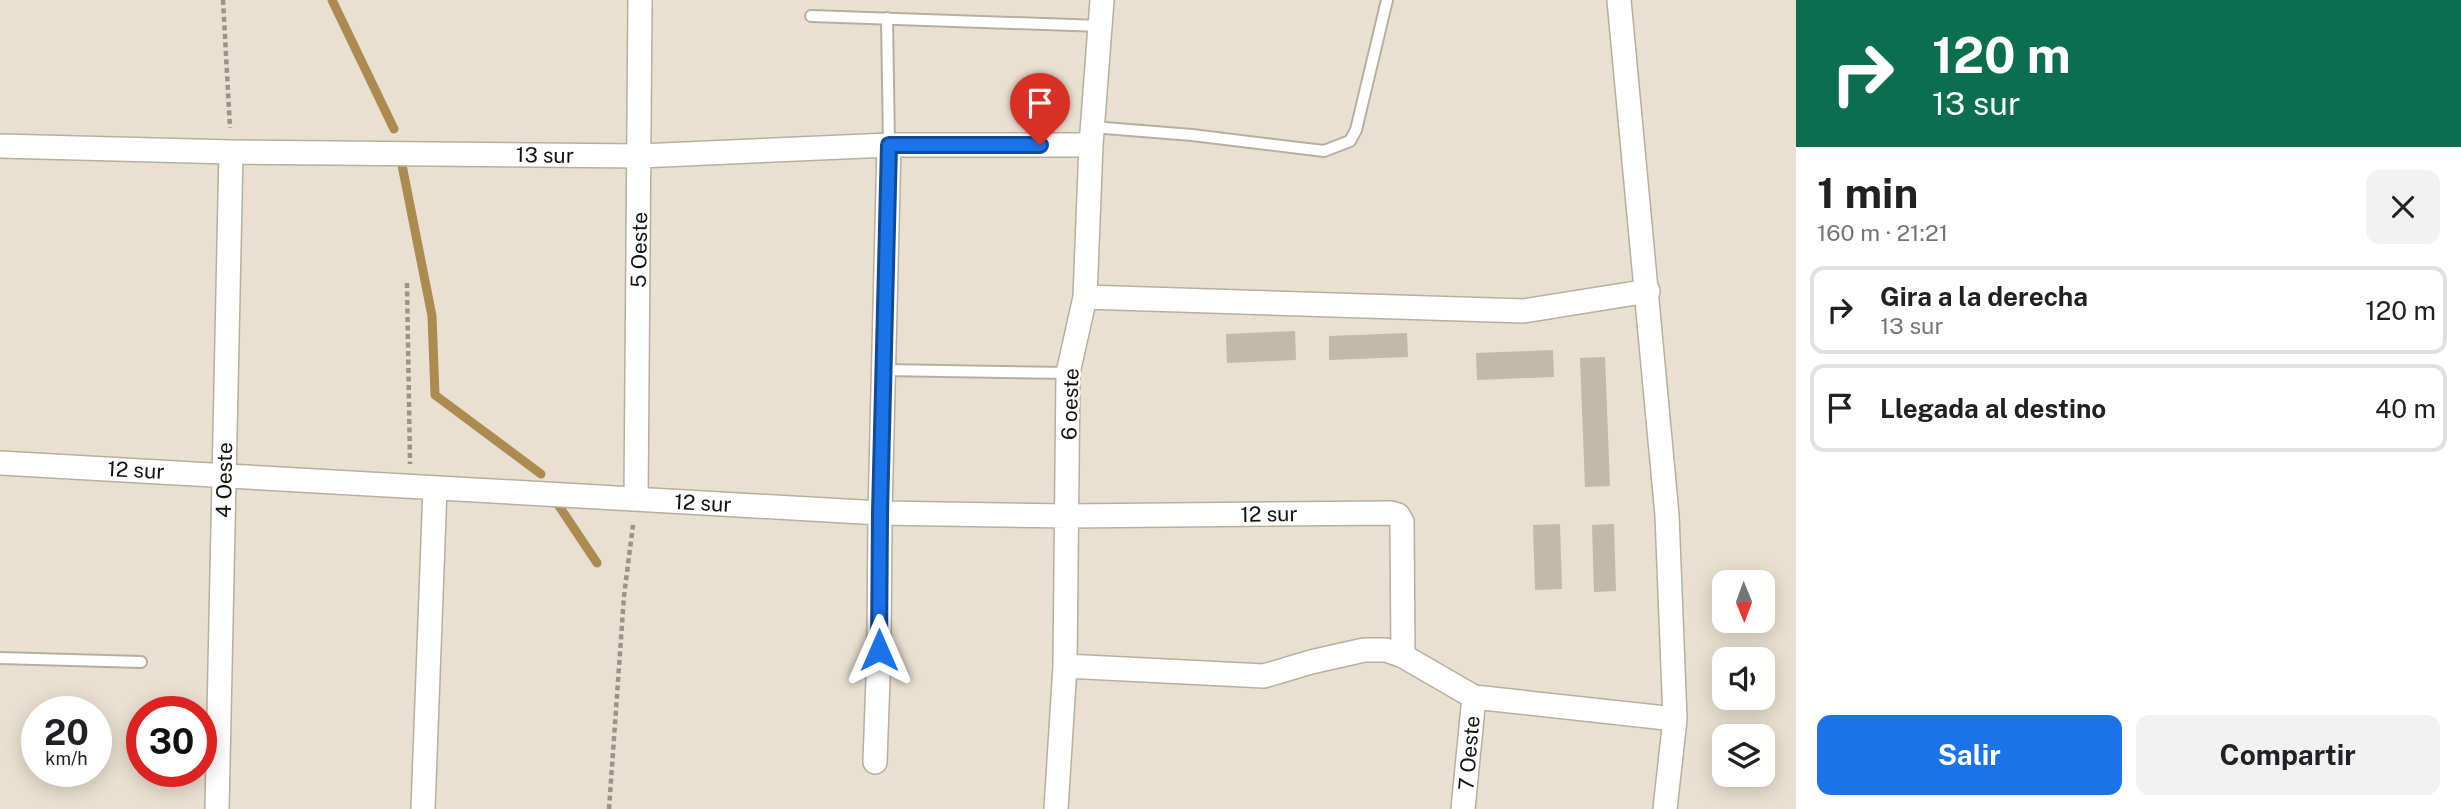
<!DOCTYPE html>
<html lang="es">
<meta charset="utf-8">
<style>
:root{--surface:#fff;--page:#f2f2f2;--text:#202124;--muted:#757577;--line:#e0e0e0;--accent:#1a73e8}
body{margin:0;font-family:"Public Sans",sans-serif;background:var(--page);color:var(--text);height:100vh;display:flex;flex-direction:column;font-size:26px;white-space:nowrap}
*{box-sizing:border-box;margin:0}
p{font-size:23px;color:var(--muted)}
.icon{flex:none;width:38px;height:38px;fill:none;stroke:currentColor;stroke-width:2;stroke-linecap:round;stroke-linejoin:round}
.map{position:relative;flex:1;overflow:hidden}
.details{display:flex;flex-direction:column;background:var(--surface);width:665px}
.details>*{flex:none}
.hud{background:#0b6e4f;color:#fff;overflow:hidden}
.needle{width:46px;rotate:179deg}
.buttons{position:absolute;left:1712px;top:570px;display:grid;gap:14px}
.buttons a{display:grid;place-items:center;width:63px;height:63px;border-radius:14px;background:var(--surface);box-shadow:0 4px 18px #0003;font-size:35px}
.speed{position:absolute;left:21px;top:696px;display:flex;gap:14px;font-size:35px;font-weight:700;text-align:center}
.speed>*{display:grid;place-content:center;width:91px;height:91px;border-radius:50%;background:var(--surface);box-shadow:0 4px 18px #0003;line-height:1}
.speed small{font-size:18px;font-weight:400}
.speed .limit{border:10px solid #d22;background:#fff;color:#111}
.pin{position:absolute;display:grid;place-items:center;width:60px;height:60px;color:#fff;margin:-72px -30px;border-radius:50% 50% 50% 0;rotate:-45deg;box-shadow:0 0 7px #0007}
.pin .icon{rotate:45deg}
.me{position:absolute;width:77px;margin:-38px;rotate:0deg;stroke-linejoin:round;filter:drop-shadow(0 0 5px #0008)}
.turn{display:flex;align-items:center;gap:24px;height:147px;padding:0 21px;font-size:32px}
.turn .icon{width:91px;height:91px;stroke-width:2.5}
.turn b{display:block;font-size:49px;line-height:60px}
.round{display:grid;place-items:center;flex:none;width:74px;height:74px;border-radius:14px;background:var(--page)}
.overview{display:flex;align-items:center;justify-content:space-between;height:119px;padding:0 21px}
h1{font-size:42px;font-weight:700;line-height:52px}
.button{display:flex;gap:14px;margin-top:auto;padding:14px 21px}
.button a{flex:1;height:80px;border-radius:14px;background:var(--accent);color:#fff;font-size:28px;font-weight:700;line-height:80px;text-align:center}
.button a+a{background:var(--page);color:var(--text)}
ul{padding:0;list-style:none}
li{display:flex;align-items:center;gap:21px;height:88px;margin:0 14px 10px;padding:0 7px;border:4px solid var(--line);border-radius:14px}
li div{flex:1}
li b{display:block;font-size:26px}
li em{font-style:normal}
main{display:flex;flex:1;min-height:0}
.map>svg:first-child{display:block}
</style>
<main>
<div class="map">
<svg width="1796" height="809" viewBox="0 0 1796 809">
<rect width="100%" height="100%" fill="#eae0d1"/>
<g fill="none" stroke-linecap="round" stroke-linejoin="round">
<path stroke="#ac8a50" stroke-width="9" d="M 332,0 L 394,129
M 402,165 L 432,316 L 435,395 L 541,474
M 559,506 L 597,563"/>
</g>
<path fill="#c2b9aa" d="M 1295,331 L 1296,360 L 1227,363 L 1226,334 Z
M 1407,333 L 1408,357 L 1329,360 L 1329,336 Z
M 1553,350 L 1554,377 L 1477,380 L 1476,353 Z
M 1605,357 L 1610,486 L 1585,487 L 1580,358 Z
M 1560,524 L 1562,589 L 1535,590 L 1533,525 Z
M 1614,524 L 1616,591 L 1594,592 L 1592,525 Z"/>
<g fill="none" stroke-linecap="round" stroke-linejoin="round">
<g stroke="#b7ae9f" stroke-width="14">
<path id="service" d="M 811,16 L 1101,26
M 887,18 L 889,145
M 1092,127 L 1192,135 L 1324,151 L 1350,141 L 1356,130 L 1387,0
M 883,370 L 1068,373
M 0,658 L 141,662"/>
</g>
<g stroke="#b7ae9f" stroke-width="26">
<path id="minor" d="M 1619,0 L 1667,515 L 1675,719 L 1665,809
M 0,146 L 231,152 L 640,156 L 889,145 L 1091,145
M 1085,297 L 1524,311 L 1648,291
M 0,463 L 880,513 L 1068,516 L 1391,513 L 1398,515 L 1402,522 L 1403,656
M 636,499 L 640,0
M 1065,666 L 1264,676 L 1311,662 L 1364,650 L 1386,650 L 1403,656 L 1474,697 L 1675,719
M 875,762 L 879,650 L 880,513 L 889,145
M 217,809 L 231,152
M 423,809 L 435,488
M 1056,809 L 1065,666 L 1068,373 L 1085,297 L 1091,145 L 1102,0
M 1463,809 L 1474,697"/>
</g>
<path stroke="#9b9388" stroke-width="4.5" stroke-dasharray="5 3.5" stroke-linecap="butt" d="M 223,0 L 230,128
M 407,283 L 410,464
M 609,809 L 624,596 L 633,525"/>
<use href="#service" stroke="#fff" stroke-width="10"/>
<use href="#minor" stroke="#fff" stroke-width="23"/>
</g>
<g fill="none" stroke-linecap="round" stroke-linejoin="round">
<g stroke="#114b97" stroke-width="18">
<path id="route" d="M 879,650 L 880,513 L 889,145 L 1040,145"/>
</g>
<use href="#route" stroke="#1a73e8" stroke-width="12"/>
</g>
<g text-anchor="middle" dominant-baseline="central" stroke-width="5" stroke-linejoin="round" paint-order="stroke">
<g font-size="21" fill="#15120d" stroke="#fff">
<text transform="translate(545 155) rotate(1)">13 sur</text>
<text transform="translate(639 250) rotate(-89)">5 Oeste</text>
<text transform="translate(1070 404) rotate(-88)">6 oeste</text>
<text transform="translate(136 470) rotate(3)">12 sur</text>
<text transform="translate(224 480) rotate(-89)">4 Oeste</text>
<text transform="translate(703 503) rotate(3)">12 sur</text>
<text transform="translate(1269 514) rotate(-1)">12 sur</text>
<text transform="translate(1469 753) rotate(-85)">7 Oeste</text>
</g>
</g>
</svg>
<div class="buttons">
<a><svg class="needle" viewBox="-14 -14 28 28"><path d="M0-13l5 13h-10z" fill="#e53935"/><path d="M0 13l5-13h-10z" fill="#757577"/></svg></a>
<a><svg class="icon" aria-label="sound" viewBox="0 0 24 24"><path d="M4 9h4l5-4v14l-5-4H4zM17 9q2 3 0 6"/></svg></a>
<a><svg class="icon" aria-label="layers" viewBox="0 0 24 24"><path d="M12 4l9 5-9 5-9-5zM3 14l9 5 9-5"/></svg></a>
</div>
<div class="speed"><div>20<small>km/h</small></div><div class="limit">30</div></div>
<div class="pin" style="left:1040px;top:145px;background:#d93025"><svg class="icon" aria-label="arrive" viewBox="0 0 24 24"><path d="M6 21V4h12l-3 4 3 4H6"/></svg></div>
<svg class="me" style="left:879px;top:650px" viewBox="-20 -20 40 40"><path d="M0-17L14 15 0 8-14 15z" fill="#1a73e8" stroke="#fff" stroke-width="4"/></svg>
</div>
<section class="details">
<div class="hud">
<div class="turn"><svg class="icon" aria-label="right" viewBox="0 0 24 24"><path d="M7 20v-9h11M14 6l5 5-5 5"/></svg><div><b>120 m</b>13 sur</div></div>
</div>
<div class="overview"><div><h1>1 min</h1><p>160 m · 21:21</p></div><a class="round"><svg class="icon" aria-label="close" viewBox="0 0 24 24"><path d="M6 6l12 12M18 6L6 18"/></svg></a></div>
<ul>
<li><svg class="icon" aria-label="right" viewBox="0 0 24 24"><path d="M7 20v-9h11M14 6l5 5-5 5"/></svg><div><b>Gira a la derecha</b><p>13 sur</p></div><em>120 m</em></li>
<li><svg class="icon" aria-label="arrive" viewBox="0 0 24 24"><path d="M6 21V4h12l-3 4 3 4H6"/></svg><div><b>Llegada al destino</b></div><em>40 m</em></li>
</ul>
<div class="button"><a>Salir</a><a>Compartir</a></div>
</section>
</main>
